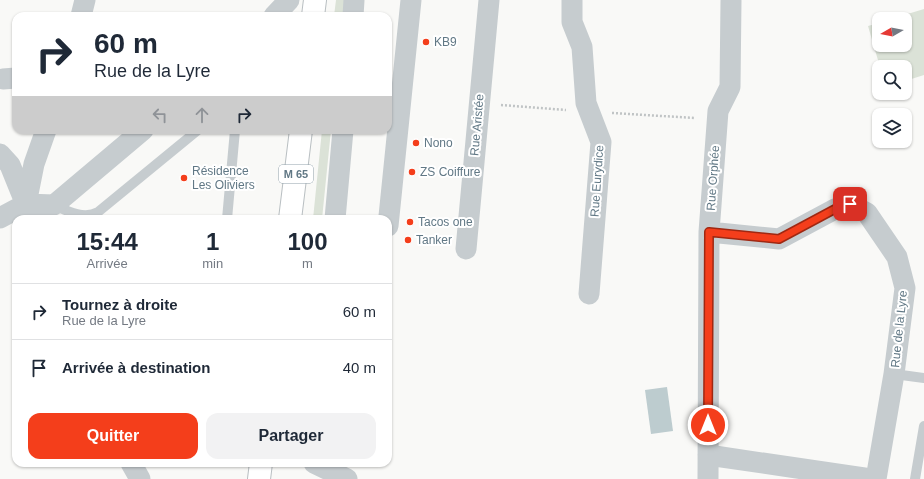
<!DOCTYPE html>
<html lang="fr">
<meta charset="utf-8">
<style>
:root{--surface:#fff;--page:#f2f2f3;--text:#1f2937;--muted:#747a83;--line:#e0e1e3;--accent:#f43e1b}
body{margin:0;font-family:Helvetica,sans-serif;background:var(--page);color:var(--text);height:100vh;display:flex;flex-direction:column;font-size:15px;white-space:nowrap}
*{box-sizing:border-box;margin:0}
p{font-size:13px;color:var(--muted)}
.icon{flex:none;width:22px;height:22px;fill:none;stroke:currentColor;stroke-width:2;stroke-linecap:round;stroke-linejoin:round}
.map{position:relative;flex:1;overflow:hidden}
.panel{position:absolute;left:12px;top:215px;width:380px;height:252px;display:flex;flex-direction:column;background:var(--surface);border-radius:12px;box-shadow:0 1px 3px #0004}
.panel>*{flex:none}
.guide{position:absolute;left:12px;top:12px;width:380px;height:122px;border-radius:12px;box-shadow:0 1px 3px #0004;background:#fff;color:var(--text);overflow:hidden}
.needle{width:26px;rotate:261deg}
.fabs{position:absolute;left:872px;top:12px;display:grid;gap:8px}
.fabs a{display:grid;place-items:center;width:40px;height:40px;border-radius:8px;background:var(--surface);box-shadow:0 1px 3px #0004;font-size:20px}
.pin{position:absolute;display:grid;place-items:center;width:34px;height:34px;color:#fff;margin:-17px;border-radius:8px;box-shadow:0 2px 6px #0006}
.me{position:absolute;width:44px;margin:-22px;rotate:0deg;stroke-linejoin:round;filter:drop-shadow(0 0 3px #0008)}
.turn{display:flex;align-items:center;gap:14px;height:84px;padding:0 16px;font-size:18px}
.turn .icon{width:52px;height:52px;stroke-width:2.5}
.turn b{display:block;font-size:28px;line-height:34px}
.lanes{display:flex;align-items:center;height:38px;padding:0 16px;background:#0003;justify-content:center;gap:20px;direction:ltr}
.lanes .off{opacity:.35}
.eta{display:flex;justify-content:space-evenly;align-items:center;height:68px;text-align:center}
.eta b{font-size:24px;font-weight:700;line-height:28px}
.cta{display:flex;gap:8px;margin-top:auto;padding:8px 16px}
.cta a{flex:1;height:46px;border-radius:12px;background:var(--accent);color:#fff;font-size:16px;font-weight:700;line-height:46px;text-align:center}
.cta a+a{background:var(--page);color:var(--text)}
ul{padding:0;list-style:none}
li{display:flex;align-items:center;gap:12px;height:56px;padding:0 16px;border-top:1px solid var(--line)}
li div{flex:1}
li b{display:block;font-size:15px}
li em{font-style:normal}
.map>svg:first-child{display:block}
</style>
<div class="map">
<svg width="924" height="479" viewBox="0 0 924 479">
<rect width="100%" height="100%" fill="#f9f9f7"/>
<path fill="#dbe2d7" d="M 336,0 L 345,0 L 343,16 L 334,16 Z
M 924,9 L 924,75 L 905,81 L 905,67 L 880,67 L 868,26 L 879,23 L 879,45 L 905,45 L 905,19 L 891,19 Z
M 322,130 L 331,130 L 322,219 L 313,219 Z"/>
<path fill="#bdcccf" d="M 667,387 L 673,431 L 651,434 L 645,390 Z"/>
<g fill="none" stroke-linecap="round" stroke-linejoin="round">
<g stroke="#b9bfc2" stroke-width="24">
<path id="primary" d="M 313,16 L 315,0
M 290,219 L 301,130
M 259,479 L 261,463"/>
</g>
<path stroke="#c0c4c5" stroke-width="2.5" stroke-dasharray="2 2" stroke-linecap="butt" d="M 501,105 L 566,110
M 612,113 L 695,118"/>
<path stroke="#c6cccf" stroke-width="10" d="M 54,205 C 67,211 84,220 98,212 L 198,130
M 227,219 L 235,130
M 894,374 L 924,378
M 915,479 L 924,426"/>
<path stroke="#c6cccf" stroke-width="21" d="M 572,0 L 572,22 L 582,47 L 586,103 L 601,142 L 589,294
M 81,16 L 85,0
M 274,16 L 289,0
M 353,16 L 354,0
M 3,79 L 16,78
M 0,154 L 10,165 L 27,207
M 26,204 L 34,164 L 46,130
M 0,218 L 26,204 L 54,205 L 143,130
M 335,219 L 343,130
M 388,226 L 411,0
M 709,232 L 779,239 L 835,209 L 850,204 L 867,213 L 897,257 L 905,288 L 894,374 L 876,479
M 466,249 L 489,0
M 708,455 L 871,479
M 131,463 L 140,479
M 314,463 L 347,479
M 708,479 L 709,232 L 718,111 L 730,87 L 731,1"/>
<use href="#primary" stroke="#fff" stroke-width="22"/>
</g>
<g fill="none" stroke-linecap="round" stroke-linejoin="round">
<g stroke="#9f2812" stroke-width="10">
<path id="route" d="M 708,425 L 709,232 L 779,239 L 835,209 L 850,204"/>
</g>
<use href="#route" stroke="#f43e1b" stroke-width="7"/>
</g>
<g fill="#f43e1b" stroke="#fff" stroke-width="1.5">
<circle cx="426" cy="42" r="4"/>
<circle cx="416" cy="143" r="4"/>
<circle cx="412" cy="172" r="4"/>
<circle cx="184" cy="178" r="4"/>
<circle cx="410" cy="222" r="4"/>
<circle cx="408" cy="240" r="4"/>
</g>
<g text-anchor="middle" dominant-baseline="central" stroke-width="4" stroke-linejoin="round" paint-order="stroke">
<rect fill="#fff" stroke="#90a0aa" stroke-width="1" x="279" y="165" width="34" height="18" rx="3"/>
<g font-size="11" font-weight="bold" fill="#617885">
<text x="296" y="174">M 65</text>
</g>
<g font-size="12" fill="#617885" stroke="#fff" text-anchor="start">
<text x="434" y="42">KB9</text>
<text x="424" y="143">Nono</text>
<text x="192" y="171">Résidence<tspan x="192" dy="14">Les Oliviers</tspan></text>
<text x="420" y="172">ZS Coiffure</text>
<text x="418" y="222">Tacos one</text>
<text x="416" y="240">Tanker</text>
</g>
<g font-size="12" fill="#617885" stroke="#fff">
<text transform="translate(477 125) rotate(-85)">Rue Aristée</text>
<text transform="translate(713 178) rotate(-86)">Rue Orphée</text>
<text transform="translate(597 181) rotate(-86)">Rue Eurydice</text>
<text transform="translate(899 329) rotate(-84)">Rue de la Lyre</text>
</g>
</g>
</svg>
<div class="fabs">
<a><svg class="needle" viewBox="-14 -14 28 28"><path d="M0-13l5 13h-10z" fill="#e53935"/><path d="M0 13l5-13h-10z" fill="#747a83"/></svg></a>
<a><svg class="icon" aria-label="search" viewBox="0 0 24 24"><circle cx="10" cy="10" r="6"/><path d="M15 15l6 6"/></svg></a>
<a><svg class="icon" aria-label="layers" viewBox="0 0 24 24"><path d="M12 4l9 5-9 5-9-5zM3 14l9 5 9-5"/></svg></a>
</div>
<div class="pin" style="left:850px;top:204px;background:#d93025"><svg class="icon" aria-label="arrive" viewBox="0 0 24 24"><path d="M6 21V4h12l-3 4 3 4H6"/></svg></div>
<svg class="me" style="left:708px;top:425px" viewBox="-20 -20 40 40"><circle r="17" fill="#f43e1b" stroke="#fff" stroke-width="3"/><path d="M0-11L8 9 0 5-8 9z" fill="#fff"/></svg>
<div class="guide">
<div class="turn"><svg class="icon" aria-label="right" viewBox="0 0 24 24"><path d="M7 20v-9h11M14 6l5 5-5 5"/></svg><div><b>60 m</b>Rue de la Lyre</div></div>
<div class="lanes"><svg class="icon off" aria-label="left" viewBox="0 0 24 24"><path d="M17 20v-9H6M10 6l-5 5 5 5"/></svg><svg class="icon off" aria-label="ahead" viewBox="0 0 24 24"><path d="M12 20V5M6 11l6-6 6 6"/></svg><svg class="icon" aria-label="right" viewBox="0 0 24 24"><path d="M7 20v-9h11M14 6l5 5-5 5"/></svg></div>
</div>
<section class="panel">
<div class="eta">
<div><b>15:44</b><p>Arrivée</p></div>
<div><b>1</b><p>min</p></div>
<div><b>100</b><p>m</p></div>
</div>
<ul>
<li><svg class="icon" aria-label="right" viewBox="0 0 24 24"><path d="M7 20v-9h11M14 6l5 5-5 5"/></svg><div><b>Tournez à droite</b><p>Rue de la Lyre</p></div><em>60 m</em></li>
<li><svg class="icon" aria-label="arrive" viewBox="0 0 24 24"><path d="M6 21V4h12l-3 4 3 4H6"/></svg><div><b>Arrivée à destination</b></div><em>40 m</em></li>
</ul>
<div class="cta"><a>Quitter</a><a>Partager</a></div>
</section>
</div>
